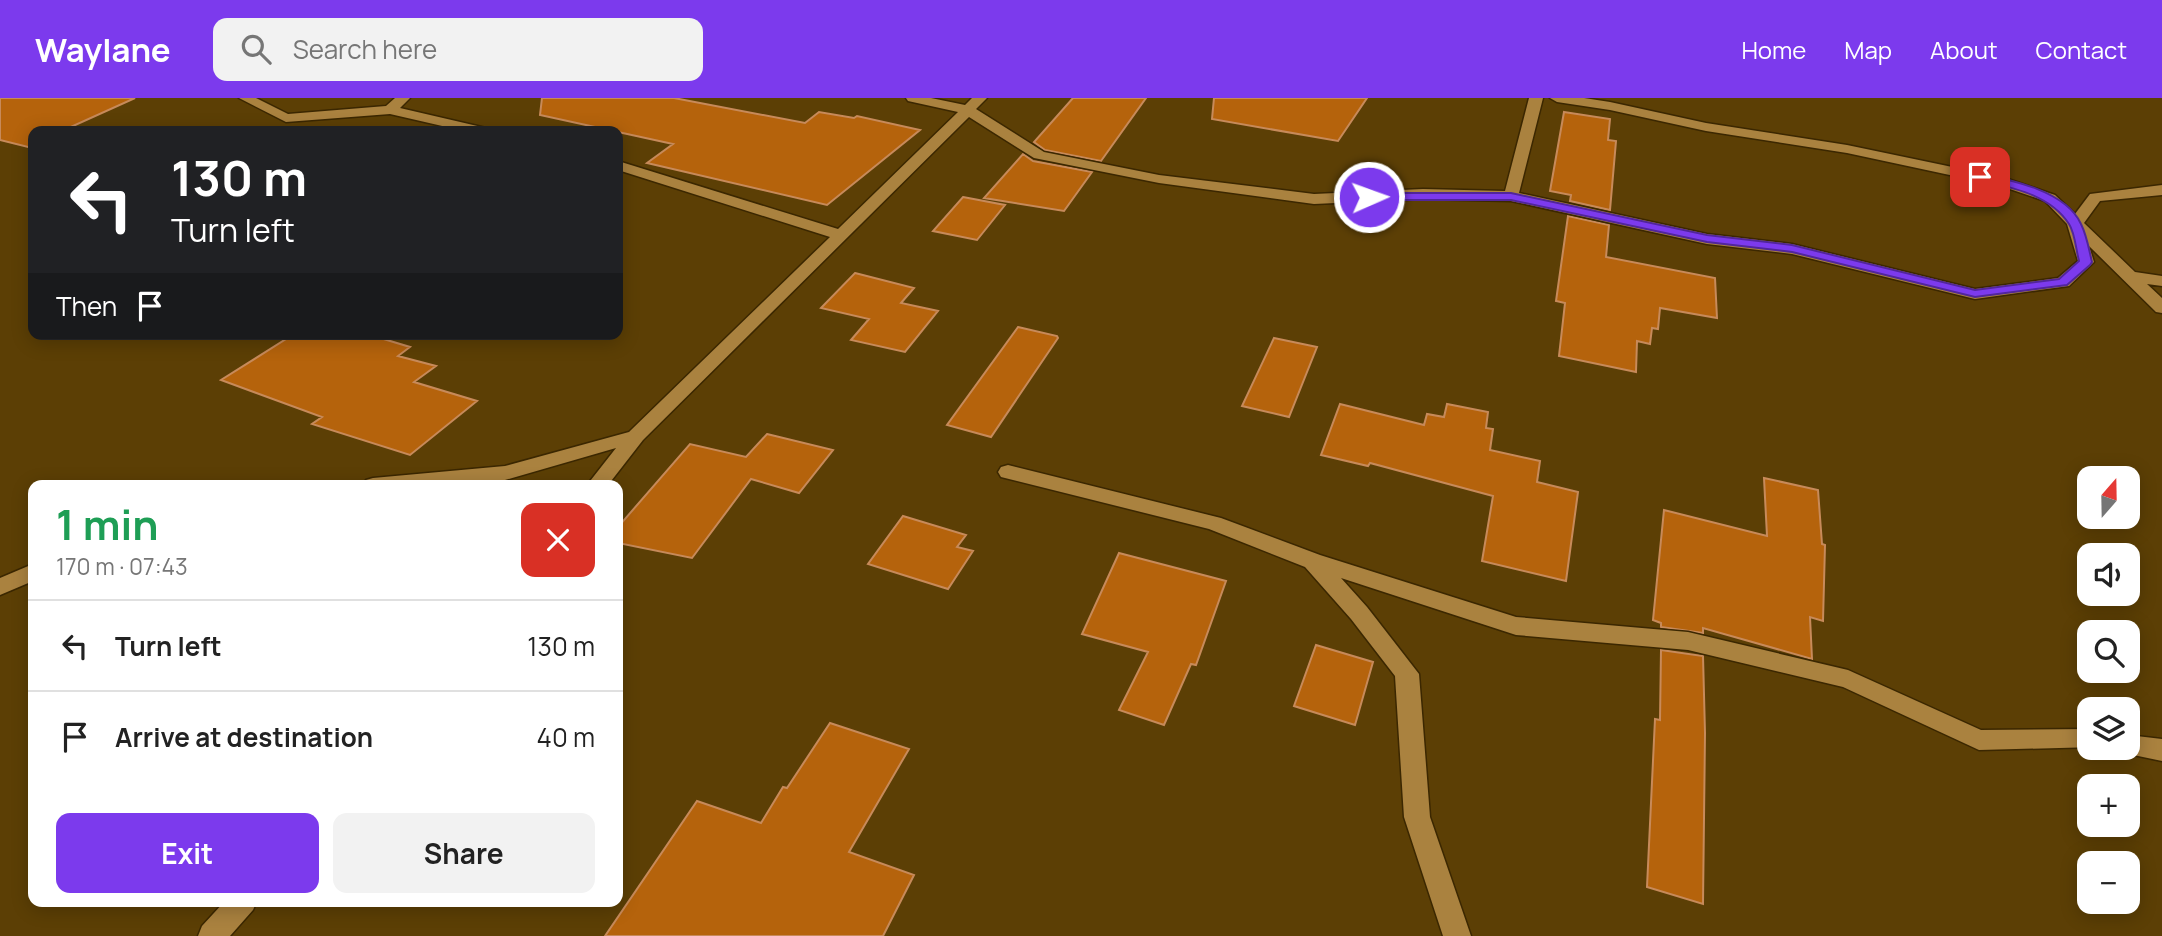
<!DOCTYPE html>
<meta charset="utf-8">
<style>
:root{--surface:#fff;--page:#f2f2f2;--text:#222;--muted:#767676;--line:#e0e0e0;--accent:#7c3aed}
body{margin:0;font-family:Manrope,sans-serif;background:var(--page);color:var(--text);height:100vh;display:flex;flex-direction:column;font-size:26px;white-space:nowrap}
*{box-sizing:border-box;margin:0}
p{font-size:23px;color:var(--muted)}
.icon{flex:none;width:38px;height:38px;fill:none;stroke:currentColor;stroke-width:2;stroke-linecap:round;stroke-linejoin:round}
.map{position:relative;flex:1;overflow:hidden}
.drawer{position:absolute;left:28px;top:382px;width:595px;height:427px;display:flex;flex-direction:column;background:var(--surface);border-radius:14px;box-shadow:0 4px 18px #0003}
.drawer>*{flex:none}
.top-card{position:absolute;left:28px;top:28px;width:595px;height:214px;border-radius:14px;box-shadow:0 4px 18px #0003;background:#202124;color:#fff;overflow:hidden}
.needle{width:46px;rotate:20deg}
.buttons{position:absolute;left:2077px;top:368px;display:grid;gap:14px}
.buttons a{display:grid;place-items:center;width:63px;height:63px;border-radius:14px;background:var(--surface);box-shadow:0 4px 18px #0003;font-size:35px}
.pin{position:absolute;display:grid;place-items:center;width:60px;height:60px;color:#fff;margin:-30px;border-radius:14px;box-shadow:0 4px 10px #0006}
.me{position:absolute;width:77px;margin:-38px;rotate:88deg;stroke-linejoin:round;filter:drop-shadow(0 0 5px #0008)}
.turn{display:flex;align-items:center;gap:24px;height:147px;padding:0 28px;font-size:32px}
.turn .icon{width:91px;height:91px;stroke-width:2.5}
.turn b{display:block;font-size:49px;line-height:60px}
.then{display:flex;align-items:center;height:66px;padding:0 28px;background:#0003;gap:14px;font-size:26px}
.round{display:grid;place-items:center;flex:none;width:74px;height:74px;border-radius:14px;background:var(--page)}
.head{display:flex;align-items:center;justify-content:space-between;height:119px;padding:0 28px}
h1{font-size:42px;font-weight:700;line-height:52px;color:#1e9e55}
.cta{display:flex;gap:14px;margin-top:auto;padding:14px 28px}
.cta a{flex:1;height:80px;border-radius:14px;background:var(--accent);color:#fff;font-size:28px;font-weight:700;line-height:80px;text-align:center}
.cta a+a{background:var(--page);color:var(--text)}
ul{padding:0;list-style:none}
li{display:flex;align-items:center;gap:21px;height:91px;padding:0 28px;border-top:2px solid var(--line)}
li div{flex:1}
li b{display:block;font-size:26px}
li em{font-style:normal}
header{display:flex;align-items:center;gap:42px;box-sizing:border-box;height:98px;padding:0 35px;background:var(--accent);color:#fff}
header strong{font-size:33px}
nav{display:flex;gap:38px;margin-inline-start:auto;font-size:24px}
.search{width:490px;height:63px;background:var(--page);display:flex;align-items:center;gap:18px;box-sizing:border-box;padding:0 24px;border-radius:14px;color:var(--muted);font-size:26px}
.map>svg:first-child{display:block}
</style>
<header>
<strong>Waylane</strong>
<div class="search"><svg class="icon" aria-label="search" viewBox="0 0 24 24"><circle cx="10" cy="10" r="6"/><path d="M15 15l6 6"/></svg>Search here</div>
<nav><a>Home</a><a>Map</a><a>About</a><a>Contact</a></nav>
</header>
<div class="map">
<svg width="2162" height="838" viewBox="0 0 2162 838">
<rect width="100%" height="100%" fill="#5c3f05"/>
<path fill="#b5630c" stroke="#c78a5a" stroke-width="2" d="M 0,0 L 135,0 L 62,33 L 33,33 L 33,46 L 28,49 L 0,42 Z
M 542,0 L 674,0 L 805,25 L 819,14 L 854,20 L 857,18 L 920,32 L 827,107 L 647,65 L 673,46 L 540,17 Z
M 1073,0 L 1146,0 L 1101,63 L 1045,52 L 1034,44 Z
M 1214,0 L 1367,0 L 1338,43 L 1212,21 Z
M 1564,14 L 1610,21 L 1608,42 L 1616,43 L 1610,112 L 1570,103 L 1571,97 L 1550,93 Z
M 1023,56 L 1033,63 L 1092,74 L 1064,113 L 984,100 Z
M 963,99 L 1005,107 L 977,142 L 933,133 Z
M 1568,118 L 1609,127 L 1606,159 L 1715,180 L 1717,220 L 1660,210 L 1658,231 L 1652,230 L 1650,246 L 1637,243 L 1636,274 L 1559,258 L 1565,205 L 1556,203 Z
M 855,175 L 914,190 L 901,205 L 938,213 L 905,254 L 851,242 L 869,221 L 821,210 Z
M 1018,229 L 1057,238 L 1058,240 L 991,339 L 947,327 Z
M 294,236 L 367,236 L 410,249 L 398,258 L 436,268 L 414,284 L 477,303 L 410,357 L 312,326 L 322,319 L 221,282 Z
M 1274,240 L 1317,249 L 1289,319 L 1242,308 Z
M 1340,306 L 1424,327 L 1427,316 L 1444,319 L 1447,306 L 1488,314 L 1486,330 L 1493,331 L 1490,352 L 1540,363 L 1537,384 L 1578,394 L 1566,483 L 1482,463 L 1493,398 L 1370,365 L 1368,368 L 1321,357 Z
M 767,336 L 833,352 L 799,395 L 751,381 L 692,460 L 618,445 L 618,429 L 690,346 L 746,359 Z
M 1764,380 L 1818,392 L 1822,446 L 1825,447 L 1823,523 L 1810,519 L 1812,561 L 1703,530 L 1703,535 L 1661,529 L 1661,525 L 1653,522 L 1664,412 L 1767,438 Z
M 903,418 L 966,437 L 957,449 L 973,453 L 948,491 L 868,466 Z
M 1119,455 L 1226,483 L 1196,567 L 1191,566 L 1164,627 L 1119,612 L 1148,554 L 1082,536 Z
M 1316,547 L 1373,564 L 1355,627 L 1294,608 Z
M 1661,552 L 1703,558 L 1705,635 L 1703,806 L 1647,789 L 1655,621 L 1660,622 Z
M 830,625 L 909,651 L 849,754 L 914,777 L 883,838 L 605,838 L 697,703 L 761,725 L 783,689 L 787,690 Z"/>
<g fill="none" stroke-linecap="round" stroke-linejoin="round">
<g stroke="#3b2701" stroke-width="3">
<path id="minor" d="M 239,0 L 256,0 L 288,16 L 386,8 L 395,0 L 410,0 L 400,10 L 486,30 L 488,33 L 464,33 L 390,16 L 286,24 Z
M 906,0 L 931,0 L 965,7 L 972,0 L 987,0 L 976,11 L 1044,54 L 1159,77 L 1314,96 L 1423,91 L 1505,93 L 1529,0 L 1543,0 L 1519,95 L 1707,136 L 1792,146 L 1975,191 L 2058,180 L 2078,163 L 2067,126 L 2045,103 L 2001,88 L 1847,55 L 1706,33 L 1610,12 L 1557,4 L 1550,0 L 1584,0 L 1610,4 L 1706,25 L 1847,47 L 2005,80 L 2055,97 L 2075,116 L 2090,96 L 2162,87 L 2162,97 L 2100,103 L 2084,125 L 2135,174 L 2162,178 L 2162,188 L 2147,186 L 2162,200 L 2162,215 L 2156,214 L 2089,148 L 2094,164 L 2069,188 L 1975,201 L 1792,156 L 1707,146 L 1511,103 L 1423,101 L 1314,106 L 1159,85 L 1034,60 L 969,19 L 643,342 L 608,387 L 587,387 L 616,350 L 505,382 L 451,387 L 363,387 L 366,382 L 373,380 L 505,368 L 629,334 L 830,139 L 618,72 L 618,63 L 838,131 L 958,14 L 908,3 Z
M 1008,367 L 1221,420 L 1320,457 L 1516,519 L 1688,534 L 1848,572 L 1981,632 L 2090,631 L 2090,649 L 2096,649 L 1979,652 L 1843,589 L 1688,552 L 1516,537 L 1341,480 L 1367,509 L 1419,576 L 1430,719 L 1471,838 L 1443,838 L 1404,719 L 1395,578 L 1351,521 L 1305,469 L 1209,431 L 1001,379 L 998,374 L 1001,369 Z
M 33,466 L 33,483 L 0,497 L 0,480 Z
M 2128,637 L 2162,641 L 2162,663 L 2119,654 L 2117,649 L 2128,649 Z
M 225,803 L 257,803 L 253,812 L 230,838 L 198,838 L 202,828 Z"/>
</g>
<use href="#minor" fill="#aa823f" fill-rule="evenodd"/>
</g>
<path fill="#7c3aed" stroke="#51269a" stroke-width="2" d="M 1980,76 C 2012,82 2066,93 2081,126 C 2087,138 2089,152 2092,164 L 2090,167 L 2067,187 L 1975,199 L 1792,154 L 1707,144 L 1511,102 L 1369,102 L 1363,99 L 1369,95 L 1511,95 L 1707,137 L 1792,147 L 1975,192 L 2059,181 L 2079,163 C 2076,152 2075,135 2069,126 C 2049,95 2008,89 1976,81 L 1976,77 Z"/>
</svg>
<div class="buttons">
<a><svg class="needle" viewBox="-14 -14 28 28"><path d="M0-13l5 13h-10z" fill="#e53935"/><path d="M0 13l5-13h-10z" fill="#767676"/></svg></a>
<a><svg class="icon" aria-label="sound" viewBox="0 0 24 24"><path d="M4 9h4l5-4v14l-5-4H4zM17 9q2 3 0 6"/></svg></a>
<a><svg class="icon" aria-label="search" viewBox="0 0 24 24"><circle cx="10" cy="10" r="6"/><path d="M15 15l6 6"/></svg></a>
<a><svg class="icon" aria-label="layers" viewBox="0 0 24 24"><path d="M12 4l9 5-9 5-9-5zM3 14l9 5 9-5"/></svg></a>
<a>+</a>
<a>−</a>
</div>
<div class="pin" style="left:1980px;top:79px;background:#d93025"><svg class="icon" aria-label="arrive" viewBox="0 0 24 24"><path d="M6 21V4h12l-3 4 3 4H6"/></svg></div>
<svg class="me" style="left:1369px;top:99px" viewBox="-20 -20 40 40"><circle r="17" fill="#7c3aed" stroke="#fff" stroke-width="3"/><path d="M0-11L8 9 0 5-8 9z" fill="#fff"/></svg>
<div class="top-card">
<div class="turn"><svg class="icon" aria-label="left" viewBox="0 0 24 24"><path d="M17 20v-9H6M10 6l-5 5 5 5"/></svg><div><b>130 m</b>Turn left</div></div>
<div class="then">Then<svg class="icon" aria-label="arrive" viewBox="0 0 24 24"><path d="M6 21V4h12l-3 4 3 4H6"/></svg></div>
</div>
<section class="drawer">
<div class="head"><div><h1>1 min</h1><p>170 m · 07:43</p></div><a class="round" style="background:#d93025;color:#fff"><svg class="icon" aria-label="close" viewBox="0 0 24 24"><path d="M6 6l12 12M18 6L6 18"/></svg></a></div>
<ul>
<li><svg class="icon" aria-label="left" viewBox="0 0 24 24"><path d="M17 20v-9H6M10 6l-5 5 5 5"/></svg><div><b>Turn left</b></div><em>130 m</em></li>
<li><svg class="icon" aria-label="arrive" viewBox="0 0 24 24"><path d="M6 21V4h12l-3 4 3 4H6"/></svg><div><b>Arrive at destination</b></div><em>40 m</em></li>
</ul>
<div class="cta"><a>Exit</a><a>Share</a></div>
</section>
</div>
